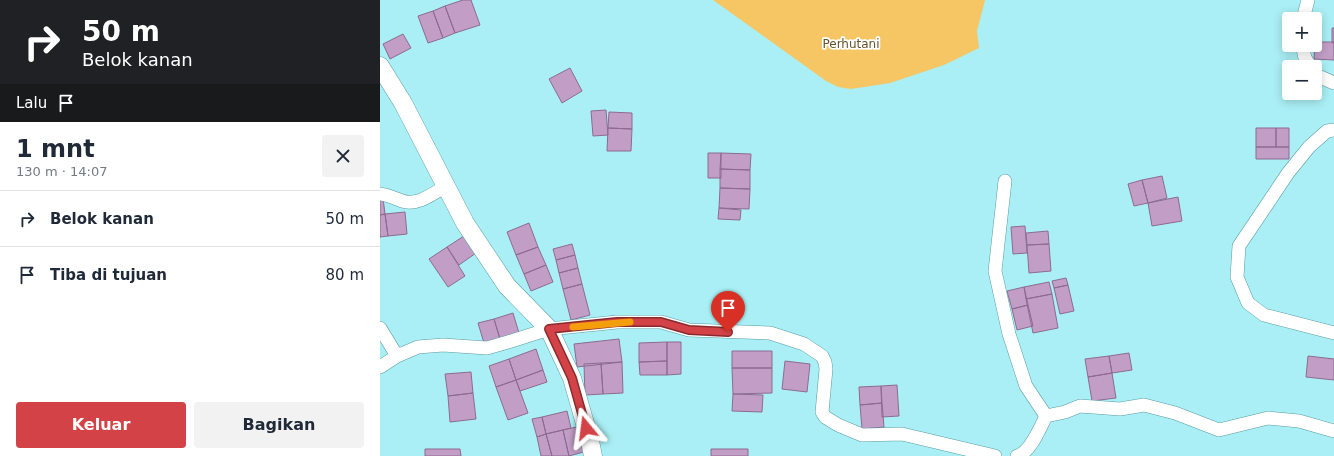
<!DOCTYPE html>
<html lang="id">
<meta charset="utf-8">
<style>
:root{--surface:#fff;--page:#f2f2f3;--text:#1f2937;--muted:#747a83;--line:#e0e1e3;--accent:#d24246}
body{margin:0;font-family:"DejaVu Sans",sans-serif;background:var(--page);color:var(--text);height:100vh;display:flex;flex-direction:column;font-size:15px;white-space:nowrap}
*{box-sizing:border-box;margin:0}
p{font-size:13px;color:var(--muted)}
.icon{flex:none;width:22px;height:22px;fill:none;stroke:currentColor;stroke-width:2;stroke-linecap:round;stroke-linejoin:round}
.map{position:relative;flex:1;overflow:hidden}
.drawer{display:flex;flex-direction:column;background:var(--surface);width:380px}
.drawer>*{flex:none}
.guide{background:#202124;color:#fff;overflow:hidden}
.buttons{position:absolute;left:902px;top:12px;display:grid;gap:8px}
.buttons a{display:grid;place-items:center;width:40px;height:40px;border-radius:4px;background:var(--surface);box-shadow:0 2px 10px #0003;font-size:20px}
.pin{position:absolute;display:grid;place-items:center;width:34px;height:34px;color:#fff;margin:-41px -17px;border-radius:50% 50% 50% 0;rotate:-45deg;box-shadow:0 0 4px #0007}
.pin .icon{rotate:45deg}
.me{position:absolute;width:44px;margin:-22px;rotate:344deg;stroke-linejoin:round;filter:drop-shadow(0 0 3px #0008)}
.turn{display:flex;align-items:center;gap:14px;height:84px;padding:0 16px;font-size:18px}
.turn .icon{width:52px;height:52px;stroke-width:2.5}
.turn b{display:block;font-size:28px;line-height:34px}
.then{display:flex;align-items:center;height:38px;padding:0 16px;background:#0003;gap:8px;font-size:15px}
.round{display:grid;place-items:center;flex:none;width:42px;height:42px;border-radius:4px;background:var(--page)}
.headline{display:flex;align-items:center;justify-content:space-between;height:68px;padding:0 16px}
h1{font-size:24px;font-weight:600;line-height:30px}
.primary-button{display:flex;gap:8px;margin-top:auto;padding:8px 16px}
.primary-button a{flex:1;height:46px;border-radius:4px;background:var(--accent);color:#fff;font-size:16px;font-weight:600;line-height:46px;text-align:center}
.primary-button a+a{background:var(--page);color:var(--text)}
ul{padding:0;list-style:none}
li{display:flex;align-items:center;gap:12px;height:56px;padding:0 16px;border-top:1px solid var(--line)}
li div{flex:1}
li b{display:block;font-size:15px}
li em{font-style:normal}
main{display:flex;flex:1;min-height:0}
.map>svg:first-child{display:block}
</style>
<main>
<section class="drawer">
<div class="guide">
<div class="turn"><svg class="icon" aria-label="right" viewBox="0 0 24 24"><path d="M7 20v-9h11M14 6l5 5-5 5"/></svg><div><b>50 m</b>Belok kanan</div></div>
<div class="then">Lalu<svg class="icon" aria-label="arrive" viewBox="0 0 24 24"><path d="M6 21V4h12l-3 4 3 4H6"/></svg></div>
</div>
<div class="headline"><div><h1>1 mnt</h1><p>130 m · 14:07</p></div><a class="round"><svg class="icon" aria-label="close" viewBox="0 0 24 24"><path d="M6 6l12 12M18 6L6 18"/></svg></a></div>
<ul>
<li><svg class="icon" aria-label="right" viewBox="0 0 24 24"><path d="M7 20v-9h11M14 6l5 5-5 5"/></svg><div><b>Belok kanan</b></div><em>50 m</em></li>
<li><svg class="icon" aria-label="arrive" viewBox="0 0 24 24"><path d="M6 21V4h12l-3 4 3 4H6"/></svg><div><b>Tiba di tujuan</b></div><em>80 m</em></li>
</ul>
<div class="primary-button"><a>Keluar</a><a>Bagikan</a></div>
</section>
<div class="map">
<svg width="954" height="456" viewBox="0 0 954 456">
<rect width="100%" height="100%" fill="#a9eff5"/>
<path fill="#f6c664" d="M 333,0 L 605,0 L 597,31 L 599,48 L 564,65 L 510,83 L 471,89 L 458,87 L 446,81 Z"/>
<path fill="#c29ec6" stroke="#8d6b91" d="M 83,0 L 91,0 L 100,25 L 75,33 L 65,6 Z
M 65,6 L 75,33 L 63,38 L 53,11 Z
M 53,11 L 63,38 L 48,43 L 38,16 Z
M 952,28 L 954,28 L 954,43 L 952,43 Z
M 23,34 L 31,48 L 10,59 L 3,44 Z
M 935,42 L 954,42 L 954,60 L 934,59 Z
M 190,68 L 202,91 L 182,103 L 169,79 Z
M 226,110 L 228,135 L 213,136 L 211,111 Z
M 229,112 L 252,113 L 252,129 L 228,128 Z
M 228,128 L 252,129 L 251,151 L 227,151 Z
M 876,128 L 896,128 L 896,147 L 876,147 Z
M 896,128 L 909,128 L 909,147 L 896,147 Z
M 876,147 L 909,147 L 909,159 L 876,159 Z
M 328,153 L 341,153 L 341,178 L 328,178 Z
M 341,153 L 371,154 L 370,170 L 340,169 Z
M 340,169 L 370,170 L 370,189 L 340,188 Z
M 782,176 L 787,198 L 768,203 L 762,180 Z
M 762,180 L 768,203 L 754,206 L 748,184 Z
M 340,188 L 370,189 L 369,209 L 339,208 Z
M 798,197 L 802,221 L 772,226 L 768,203 Z
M 0,198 L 3,198 L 5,214 L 0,215 Z
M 339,208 L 361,210 L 360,220 L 338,219 Z
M 25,212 L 27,234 L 8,236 L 5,214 Z
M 5,214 L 8,236 L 0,237 L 0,215 Z
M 149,223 L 158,247 L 136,255 L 127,232 Z
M 645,226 L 647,253 L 633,254 L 631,227 Z
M 668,231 L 669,244 L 647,245 L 646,233 Z
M 84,236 L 96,253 L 79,265 L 67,247 Z
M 192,244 L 195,255 L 176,260 L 173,249 Z
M 669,244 L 671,271 L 649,273 L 647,245 Z
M 67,247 L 85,276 L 68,287 L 49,259 Z
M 158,247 L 166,265 L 144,274 L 136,255 Z
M 195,255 L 198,268 L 179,273 L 176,260 Z
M 166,265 L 173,282 L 151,291 L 144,274 Z
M 198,268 L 202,284 L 183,289 L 179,273 Z
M 686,278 L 688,285 L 674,288 L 672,281 Z
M 669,282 L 672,294 L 646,299 L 644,287 Z
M 202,284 L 210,315 L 191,320 L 183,289 Z
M 688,285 L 694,311 L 680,314 L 674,288 Z
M 644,287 L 648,305 L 632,309 L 627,291 Z
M 672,294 L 678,328 L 653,333 L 646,299 Z
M 648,305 L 653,326 L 637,330 L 632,309 Z
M 133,313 L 139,333 L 120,339 L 114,319 Z
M 114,319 L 120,339 L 104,343 L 98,323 Z
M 239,339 L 242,362 L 197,367 L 194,344 Z
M 287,342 L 301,342 L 301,374 L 287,375 Z
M 287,342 L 287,361 L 259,362 L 259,343 Z
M 156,349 L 163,370 L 136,380 L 129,359 Z
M 352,351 L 392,351 L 392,368 L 352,368 Z
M 749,353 L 752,370 L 732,373 L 729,356 Z
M 729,356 L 732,373 L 708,377 L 705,359 Z
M 928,356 L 954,359 L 954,380 L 926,377 Z
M 129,359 L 136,380 L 116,387 L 109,366 Z
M 287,361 L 287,375 L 260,375 L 259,362 Z
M 405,361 L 430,364 L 427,392 L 402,389 Z
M 242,362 L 243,393 L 223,394 L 221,363 Z
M 221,363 L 223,394 L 205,395 L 204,364 Z
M 352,368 L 392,368 L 392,393 L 353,394 Z
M 163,370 L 167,382 L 140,391 L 136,380 Z
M 91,372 L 93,393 L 68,396 L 65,374 Z
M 732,373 L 736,398 L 712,401 L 708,377 Z
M 136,380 L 148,413 L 128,420 L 116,387 Z
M 517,385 L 519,416 L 502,417 L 501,386 Z
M 501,386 L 502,403 L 480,405 L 479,387 Z
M 93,393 L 96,419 L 70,422 L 68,396 Z
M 353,394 L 383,395 L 382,412 L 352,411 Z
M 502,403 L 504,427 L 482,429 L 480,405 Z
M 187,411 L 191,428 L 166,434 L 162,417 Z
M 162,417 L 166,434 L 157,437 L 152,419 Z
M 201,426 L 207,451 L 189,456 L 183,430 Z
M 183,430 L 189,456 L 172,456 L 166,434 Z
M 166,434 L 172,456 L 161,456 L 157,437 Z
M 45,449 L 80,449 L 81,456 L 45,456 Z
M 331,449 L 368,449 L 368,456 L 331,456 Z"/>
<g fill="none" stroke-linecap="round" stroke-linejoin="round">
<g stroke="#599da3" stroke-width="14">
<path id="street" d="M 923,19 L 928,0
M 922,45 L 925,58 L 931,67
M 935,73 L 936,75 L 954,83
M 954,130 L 947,131 L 929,147 L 908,173 L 859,246 L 857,277 L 868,303 L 884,315 L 954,333
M 625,181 L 615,271 L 629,334 L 646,386 L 666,416
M 0,194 C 8,195 14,198 22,201 C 38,206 52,194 66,186
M 0,328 L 17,356
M 0,367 L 17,356 L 38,347 L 63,345 L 107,348 L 128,342 L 169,329 L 237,322 L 281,322 L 309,330 L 390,333 L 424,344 L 442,356 L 445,362 L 446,369 L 442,412 L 445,417 L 458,425 L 482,435 L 522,434 L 615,456
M 637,456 C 650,453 660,428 666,416 L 685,412 L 700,406 L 740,409 L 764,405 L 795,413 L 839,430 L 888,418 L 919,421 L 954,431"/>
</g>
<g stroke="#599da3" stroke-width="19">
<path id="secondary" d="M 0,66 L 23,103 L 85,223 L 127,286 L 169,329 L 192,378 L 210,441 L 213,456"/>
</g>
<use href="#street" stroke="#fff" stroke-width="13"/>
<use href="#secondary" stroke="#fff" stroke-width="18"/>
</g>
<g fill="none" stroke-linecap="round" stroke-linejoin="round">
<g stroke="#882b2e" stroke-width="10">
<path id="route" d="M 206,428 L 192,378 L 169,329 L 237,322 L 281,322 L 309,330 L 348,332"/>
</g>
<use href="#route" stroke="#d24246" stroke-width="7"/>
<path stroke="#f59e0b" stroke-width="7" d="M 193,327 L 250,322"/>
</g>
<g text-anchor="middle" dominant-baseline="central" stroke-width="3.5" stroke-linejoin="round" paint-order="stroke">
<g font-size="12" fill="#67522a" stroke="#fff">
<text x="471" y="44">Perhutani</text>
</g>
</g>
</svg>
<div class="buttons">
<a>+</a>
<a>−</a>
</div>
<div class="pin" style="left:348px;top:332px;background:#d93025"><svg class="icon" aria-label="arrive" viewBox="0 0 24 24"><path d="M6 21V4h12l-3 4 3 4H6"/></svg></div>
<svg class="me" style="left:206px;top:428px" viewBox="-20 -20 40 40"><path d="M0-17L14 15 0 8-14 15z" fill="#d24246" stroke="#fff" stroke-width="4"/></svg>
</div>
</main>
